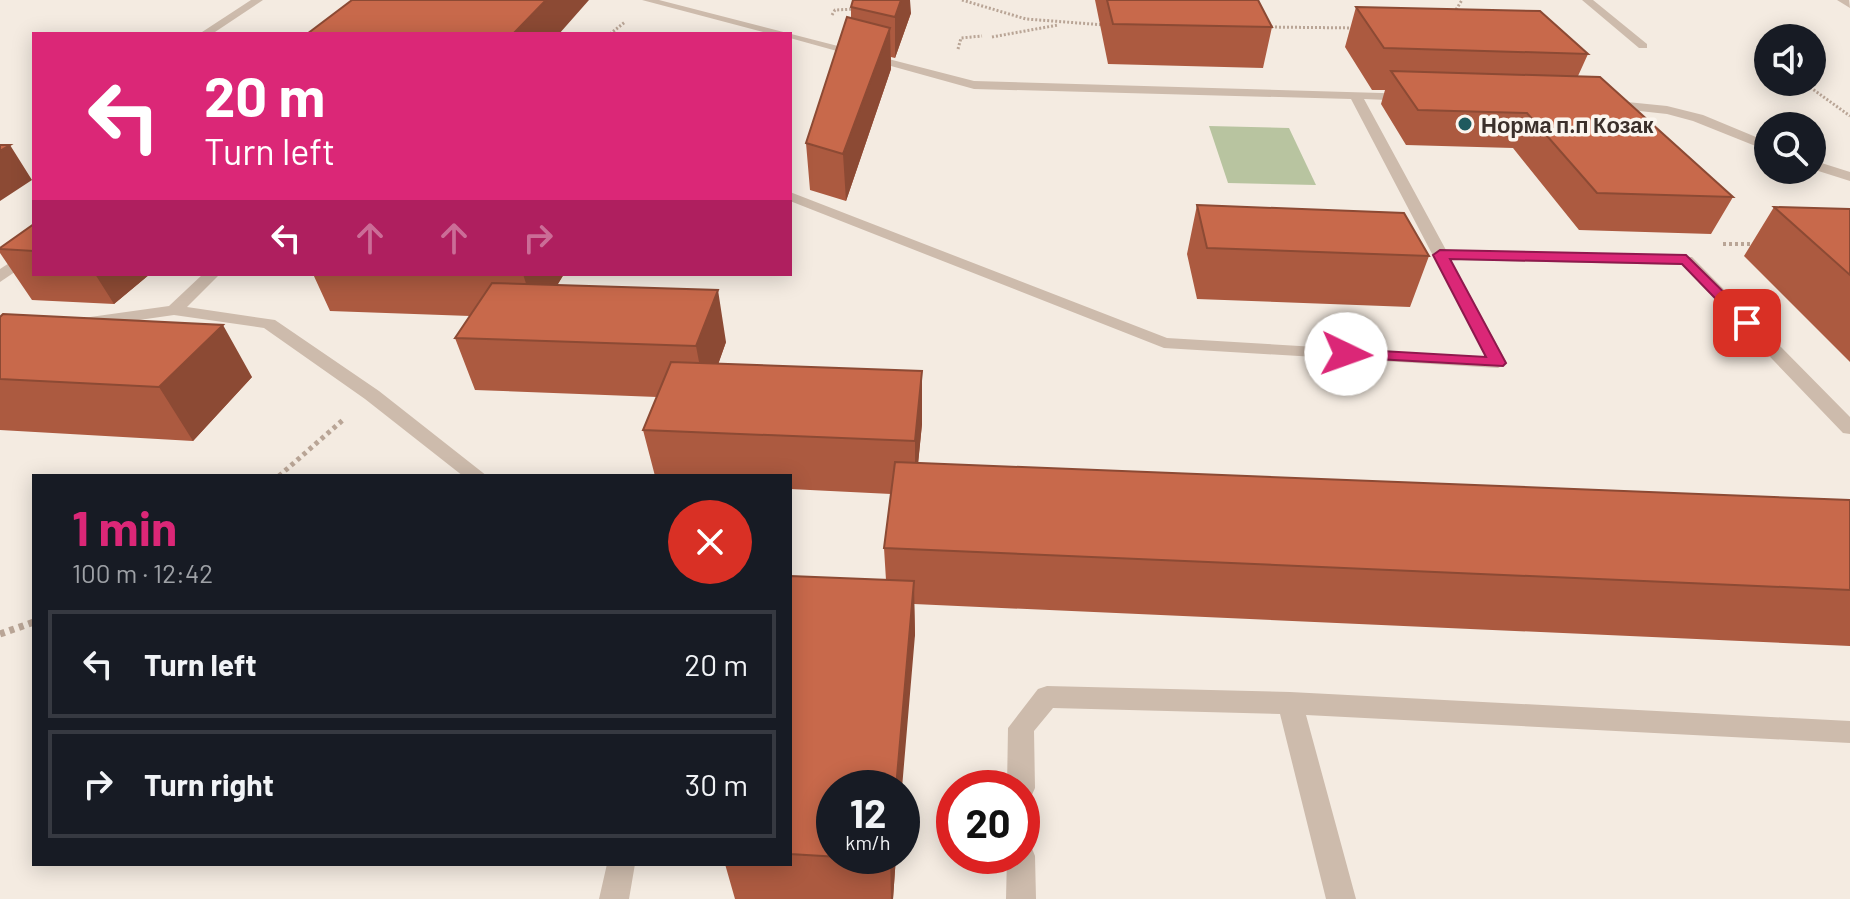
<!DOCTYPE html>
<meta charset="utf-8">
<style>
:root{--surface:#171b24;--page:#20242c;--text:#f1f3f6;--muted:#9ea1a6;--line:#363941;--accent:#db2777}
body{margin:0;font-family:Barlow,sans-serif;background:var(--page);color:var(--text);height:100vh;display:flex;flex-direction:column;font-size:30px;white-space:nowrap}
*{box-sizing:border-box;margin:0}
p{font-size:26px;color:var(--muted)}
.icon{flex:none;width:44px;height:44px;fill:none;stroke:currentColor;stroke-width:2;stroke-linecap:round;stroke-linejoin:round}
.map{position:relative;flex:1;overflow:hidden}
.panel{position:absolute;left:32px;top:474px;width:760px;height:392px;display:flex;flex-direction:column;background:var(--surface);border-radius:0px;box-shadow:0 4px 20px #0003}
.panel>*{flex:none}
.top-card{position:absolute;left:32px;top:32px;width:760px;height:244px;border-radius:0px;box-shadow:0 4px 20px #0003;background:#db2777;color:#fff;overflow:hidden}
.buttons{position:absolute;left:1754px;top:24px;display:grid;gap:16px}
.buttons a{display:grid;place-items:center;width:72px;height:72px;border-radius:50%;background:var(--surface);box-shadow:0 4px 20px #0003;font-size:40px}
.speed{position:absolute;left:816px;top:770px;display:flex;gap:16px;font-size:40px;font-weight:700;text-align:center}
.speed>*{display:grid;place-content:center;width:104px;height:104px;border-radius:50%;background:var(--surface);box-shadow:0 4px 20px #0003;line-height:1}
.speed small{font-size:20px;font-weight:400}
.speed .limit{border:12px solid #d22;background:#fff;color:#111}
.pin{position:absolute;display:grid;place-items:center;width:68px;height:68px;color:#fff;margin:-34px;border-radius:16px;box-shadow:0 4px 12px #0006}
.me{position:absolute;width:88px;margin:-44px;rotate:93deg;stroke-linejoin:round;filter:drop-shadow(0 0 6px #0008)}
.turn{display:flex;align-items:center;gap:28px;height:168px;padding:0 40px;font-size:36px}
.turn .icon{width:104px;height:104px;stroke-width:2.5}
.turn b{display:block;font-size:56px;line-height:68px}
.lanes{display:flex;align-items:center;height:76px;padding:0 40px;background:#0003;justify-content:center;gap:40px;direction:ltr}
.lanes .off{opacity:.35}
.round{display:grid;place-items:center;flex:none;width:84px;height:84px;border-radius:42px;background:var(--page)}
.head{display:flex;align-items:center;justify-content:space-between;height:136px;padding:0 40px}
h1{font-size:48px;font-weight:700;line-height:60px;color:var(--accent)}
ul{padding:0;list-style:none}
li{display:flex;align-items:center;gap:24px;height:108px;margin:0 16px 12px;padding:0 24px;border:4px solid var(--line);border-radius:0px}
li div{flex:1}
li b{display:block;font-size:30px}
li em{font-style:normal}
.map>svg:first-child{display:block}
</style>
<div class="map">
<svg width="1850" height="899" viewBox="0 0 1850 899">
<rect width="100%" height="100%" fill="#f4ebe1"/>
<path fill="#b8c4a0" d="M 1209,126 L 1289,128 L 1316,185 L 1228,183 Z"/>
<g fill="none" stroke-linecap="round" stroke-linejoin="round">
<path stroke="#b9a596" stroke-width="3" stroke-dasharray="2 2" stroke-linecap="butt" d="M 962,0 L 1026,19 L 1105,25
M 1454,13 L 1462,0
M 832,15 L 835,10 L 855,9
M 1267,27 L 1357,28
M 610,34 L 625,22
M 992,37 L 1058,25
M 958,49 L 961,38 L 982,36
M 1807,85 L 1850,116"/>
<path stroke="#b9a596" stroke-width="4" stroke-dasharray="3 3" stroke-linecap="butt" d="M 1723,244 L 1757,244"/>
<path stroke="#b9a596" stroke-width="5" stroke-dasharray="4 4" stroke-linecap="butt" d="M 279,476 L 344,419"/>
<path stroke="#b9a596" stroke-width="7" stroke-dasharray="5 5" stroke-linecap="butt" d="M 0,634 L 34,622"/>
<path fill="#cdbbac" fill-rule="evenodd" d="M 251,0 L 263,0 L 212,34 L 199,34 Z
M 642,0 L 659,0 L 974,81 L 1415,94 L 1415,100 L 1411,101 L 1364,99 L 1446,250 L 1692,257 L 1850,417 L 1850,434 L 1843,433 L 1682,265 L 1451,260 L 1507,363 L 1498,368 L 1164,348 L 790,201 L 790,192 L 1167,338 L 1486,357 L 1351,99 L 974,89 L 790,38 L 790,34 L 771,34 Z
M 1582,0 L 1593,0 L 1647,44 L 1647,48 L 1639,48 Z
M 1837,0 L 1849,0 L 1850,8 Z
M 1607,100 L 1667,106 L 1703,115 L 1768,142 L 1768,151 L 1693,121 L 1667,114 L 1603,107 L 1601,104 Z
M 1812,160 L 1850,172 L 1850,181 L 1812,169 Z
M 203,274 L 220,274 L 187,307 L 275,320 L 379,391 L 487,476 L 463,476 L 365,399 L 264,328 L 174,315 L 83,328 L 74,323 L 83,318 L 169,306 Z
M 1047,686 L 1290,692 L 1850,721 L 1850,743 L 1306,715 L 1356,899 L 1326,899 L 1280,714 L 1053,708 L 1034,731 L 1035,788 L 1031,797 L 1022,800 L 1022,788 L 1007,788 L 1008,728 L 1038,689 Z
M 1022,843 L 1031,846 L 1035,856 L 1036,899 L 1006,899 L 1007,856 L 1022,856 Z
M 607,864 L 635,864 L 629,899 L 599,899 Z"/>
<path fill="#cdbbac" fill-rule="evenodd" d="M 34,247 L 34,259 L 0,282 L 0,269 Z"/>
</g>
<path fill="#ac5a40" d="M 1095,0 L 1258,0 L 1272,27 L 1263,68 L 1108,64 Z
M 851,7 L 911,13 L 895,58 L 891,57 L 891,69 L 846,201 L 810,190 L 806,143 L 851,18 Z
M 1356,7 L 1588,54 L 1578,76 L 1733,197 L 1711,234 L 1579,230 L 1513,148 L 1406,145 L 1381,104 L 1385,90 L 1372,90 L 1345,47 Z
M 1197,205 L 1429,256 L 1410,307 L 1197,299 L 1187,254 Z
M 1774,207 L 1850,209 L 1850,362 L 1744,256 Z
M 34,224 L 34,274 L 150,274 L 114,304 L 32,300 L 0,253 L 0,248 Z
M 313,274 L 564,274 L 557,285 L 726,342 L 718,364 L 922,424 L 918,463 L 1850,500 L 1850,646 L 914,604 L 915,635 L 834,856 L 896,856 L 893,899 L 735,899 L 725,864 L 790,864 L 790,576 L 886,580 L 884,548 L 891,494 L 790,489 L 790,476 L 655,476 L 643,430 L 657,397 L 475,390 L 455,338 L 470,316 L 330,311 Z
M 0,317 L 252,377 L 193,441 L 0,430 Z"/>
<path fill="#8c4a34" d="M 546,0 L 589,0 L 559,34 L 513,34 Z
M 901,0 L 910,0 L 911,13 L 895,58 L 895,17 Z
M 890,28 L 891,69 L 846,201 L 843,154 Z
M 10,145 L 32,180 L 0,201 L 0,151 Z
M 95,274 L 150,274 L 114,304 Z
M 523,274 L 564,274 L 537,319 Z
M 718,290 L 726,342 L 706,399 L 696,346 Z
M 223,325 L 252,377 L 193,441 L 159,387 Z
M 922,371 L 922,424 L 915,495 L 915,441 Z
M 914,581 L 915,635 L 902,788 L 896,788 Z
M 890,856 L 896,856 L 893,899 L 891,899 Z"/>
<path fill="#c8694b" stroke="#8c4a34" stroke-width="2" d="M 352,0 L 546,0 L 513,34 L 307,34 Z
M 853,0 L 901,0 L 895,17 L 851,7 Z
M 1107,0 L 1258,0 L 1272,27 L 1113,24 Z
M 1356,7 L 1540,11 L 1588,54 L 1384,48 Z
M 847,17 L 890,28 L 843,154 L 806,143 Z
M 1391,71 L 1600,77 L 1733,197 L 1597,193 L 1527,113 L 1418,110 Z
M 0,145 L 10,145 L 0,151 Z
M 1197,205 L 1404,213 L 1429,256 L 1207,248 Z
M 1774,207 L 1850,209 L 1850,275 Z
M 34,224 L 34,251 L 0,249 L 0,248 Z
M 492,283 L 718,290 L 696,346 L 455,338 Z
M 3,314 L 223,325 L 159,387 L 0,379 L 0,317 Z
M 671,362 L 922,371 L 915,441 L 643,430 Z
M 895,462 L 1850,500 L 1850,590 L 884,548 Z
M 790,576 L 914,581 L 896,788 L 834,788 L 834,856 L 890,856 L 889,860 L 790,854 Z"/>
<path fill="#db2777" stroke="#8e194d" stroke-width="2" d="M 1440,250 L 1686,255 L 1755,323 L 1742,326 L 1682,264 L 1450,259 L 1506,363 L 1503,366 L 1340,357 L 1340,350 L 1346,349 L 1486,357 L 1433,255 Z"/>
<circle fill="#1f5a5e" stroke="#fbf5ee" stroke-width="3" cx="1465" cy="124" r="8"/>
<g text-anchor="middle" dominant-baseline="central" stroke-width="7" stroke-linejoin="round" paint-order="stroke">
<g font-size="22" font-weight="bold" fill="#3b302b" stroke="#fbf5ee" text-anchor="start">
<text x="1481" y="124">Норма п.п Козак</text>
</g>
</g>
</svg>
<div class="buttons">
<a><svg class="icon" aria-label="sound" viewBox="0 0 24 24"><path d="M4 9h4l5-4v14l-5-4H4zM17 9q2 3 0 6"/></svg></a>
<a><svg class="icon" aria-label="search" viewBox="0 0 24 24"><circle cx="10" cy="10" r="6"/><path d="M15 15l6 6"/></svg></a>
</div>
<div class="speed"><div>12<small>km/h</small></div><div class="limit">20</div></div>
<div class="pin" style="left:1747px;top:323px;background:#d93025"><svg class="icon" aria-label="arrive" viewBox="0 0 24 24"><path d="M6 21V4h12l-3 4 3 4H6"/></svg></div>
<svg class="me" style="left:1346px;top:354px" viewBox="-20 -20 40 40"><circle r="19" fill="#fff"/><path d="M0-13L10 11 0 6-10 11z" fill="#db2777"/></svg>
<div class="top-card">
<div class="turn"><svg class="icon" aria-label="left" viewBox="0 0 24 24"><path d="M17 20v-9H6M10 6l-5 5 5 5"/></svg><div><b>20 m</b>Turn left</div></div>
<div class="lanes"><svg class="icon" aria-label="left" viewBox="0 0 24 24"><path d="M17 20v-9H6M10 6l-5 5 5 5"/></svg><svg class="icon off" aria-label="ahead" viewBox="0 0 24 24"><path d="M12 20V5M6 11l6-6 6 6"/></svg><svg class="icon off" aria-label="ahead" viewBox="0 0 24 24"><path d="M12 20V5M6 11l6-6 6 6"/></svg><svg class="icon off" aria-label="right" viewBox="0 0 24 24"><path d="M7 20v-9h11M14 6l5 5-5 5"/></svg></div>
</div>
<section class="panel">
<div class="head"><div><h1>1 min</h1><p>100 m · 12:42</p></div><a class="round" style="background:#d93025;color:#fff"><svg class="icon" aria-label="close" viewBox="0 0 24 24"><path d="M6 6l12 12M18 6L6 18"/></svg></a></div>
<ul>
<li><svg class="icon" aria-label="left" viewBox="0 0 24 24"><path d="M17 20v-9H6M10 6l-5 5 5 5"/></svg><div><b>Turn left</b></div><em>20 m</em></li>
<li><svg class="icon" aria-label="right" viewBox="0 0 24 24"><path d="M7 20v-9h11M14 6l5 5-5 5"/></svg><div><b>Turn right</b></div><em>30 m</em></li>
</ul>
</section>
</div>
